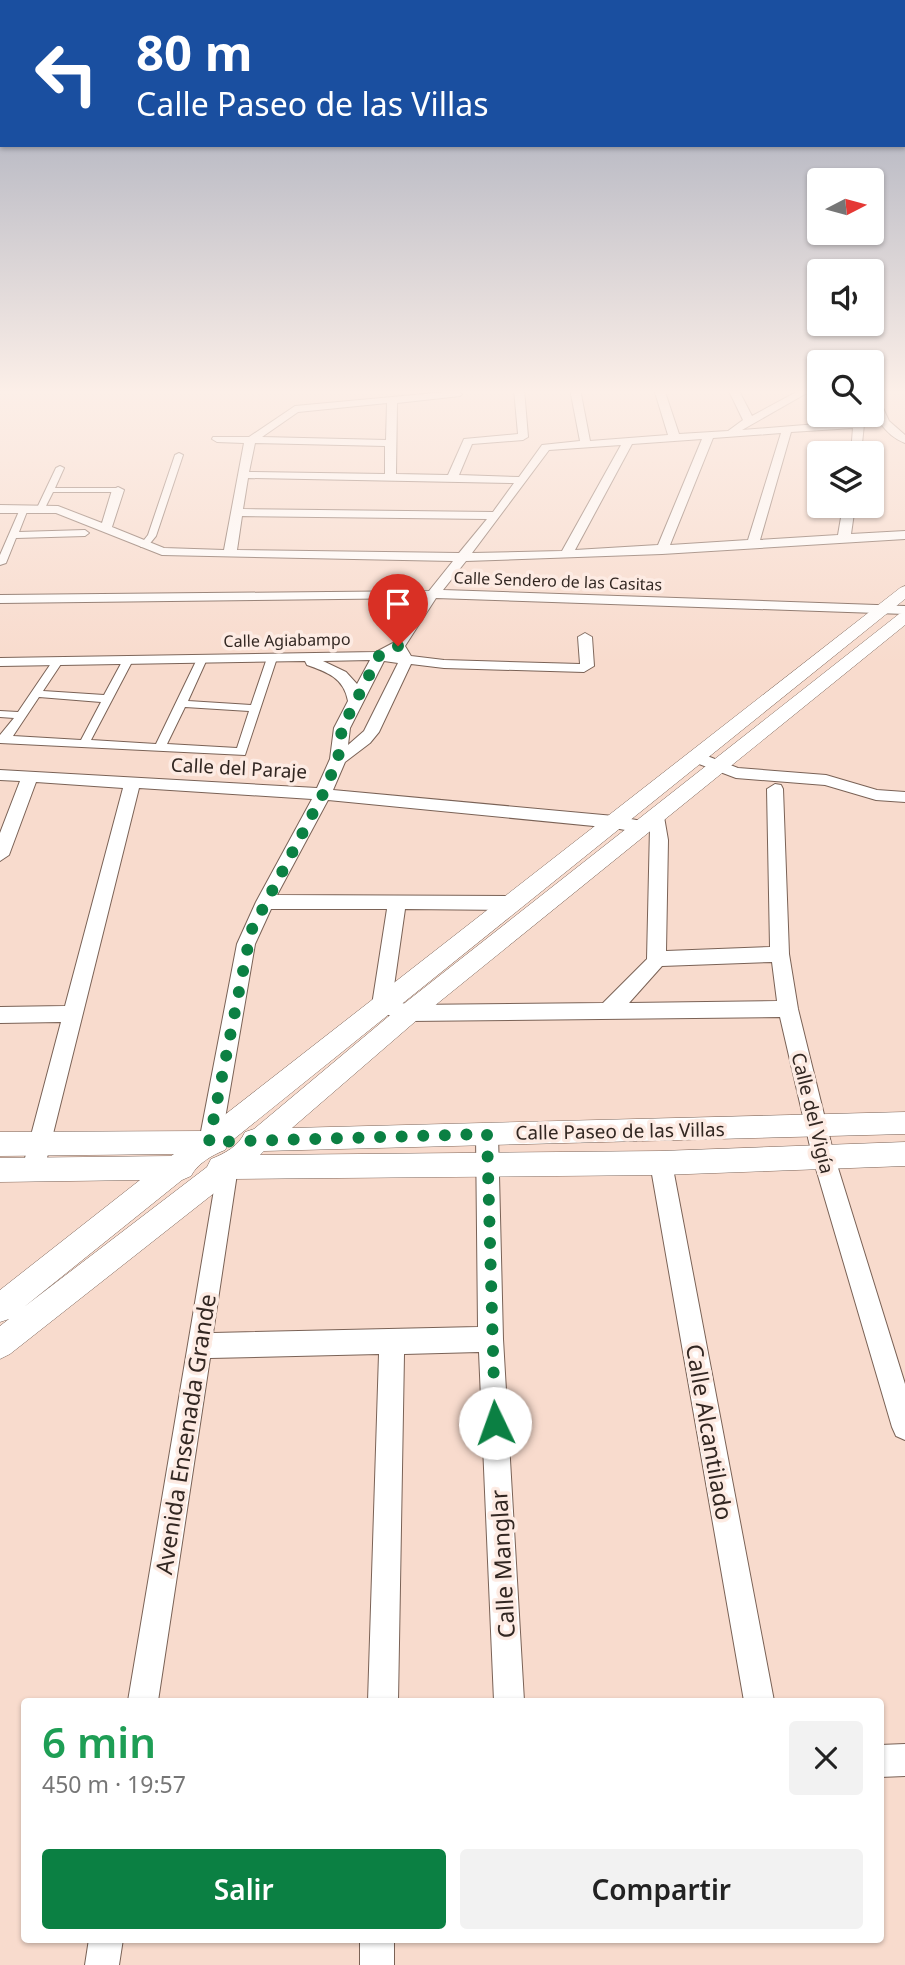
<!DOCTYPE html>
<html lang="es">
<meta charset="utf-8">
<style>
:root{--surface:#fff;--page:#f2f2f2;--text:#222;--muted:#767676;--accent:#0b8043}
body{margin:0;font-family:"Noto Sans",sans-serif;background:var(--page);color:var(--text);height:100vh;display:flex;flex-direction:column;font-size:26px;white-space:nowrap}
*{box-sizing:border-box;margin:0}
p{font-size:23px;color:var(--muted)}
.icon{flex:none;width:38px;height:38px;fill:none;stroke:currentColor;stroke-width:2;stroke-linecap:round;stroke-linejoin:round}
.map{position:relative;flex:1;overflow:hidden}
.drawer{position:absolute;left:21px;top:1698px;width:863px;height:245px;display:flex;flex-direction:column;background:var(--surface);border-radius:7px;box-shadow:0 2px 5px #0004}
.drawer>*{flex:none}
.guide{position:absolute;left:0px;top:0px;width:906px;height:147px;box-shadow:0 2px 5px #0004;background:#1a4fa0;color:#fff;overflow:hidden}
.needle{width:46px;rotate:84deg}
.fabs{position:absolute;left:807px;top:168px;display:grid;gap:14px}
.fabs a{display:grid;place-items:center;width:77px;height:77px;border-radius:7px;background:var(--surface);box-shadow:0 2px 5px #0004;font-size:35px}
.pin{position:absolute;display:grid;place-items:center;width:60px;height:60px;color:#fff;margin:-72px -30px;border-radius:50% 50% 50% 0;rotate:-45deg;box-shadow:0 0 7px #0007}
.pin .icon{rotate:45deg}
.me{position:absolute;width:77px;margin:-38px;rotate:357deg;stroke-linejoin:round;filter:drop-shadow(0 0 5px #0008)}
.turn{display:flex;align-items:center;gap:24px;height:147px;padding:0 21px;font-size:32px}
.turn .icon{width:91px;height:91px;stroke-width:2.5}
.turn b{display:block;font-size:49px;line-height:60px}
.round{display:grid;place-items:center;flex:none;width:74px;height:74px;border-radius:7px;background:var(--page)}
.summary{display:flex;align-items:center;justify-content:space-between;height:119px;padding:0 21px}
h1{font-size:42px;font-weight:600;line-height:52px;color:#1e9e55}
.button{display:flex;gap:14px;margin-top:auto;padding:14px 21px}
.button a{flex:1;height:80px;border-radius:7px;background:var(--accent);color:#fff;font-size:28px;font-weight:600;line-height:80px;text-align:center}
.button a+a{background:var(--page);color:var(--text)}
.map>svg:first-child{display:block}
</style>
<div class="map">
<svg width="905" height="1965" viewBox="0 0 905 1965">
<rect width="100%" height="100%" fill="#f8dbcd"/>
<g fill="none" stroke-linecap="round" stroke-linejoin="round">
<g stroke="#7a6256" stroke-width="2">
<path id="pedestrian" d="M 179,453 L 183,455 L 156,536 L 147,547 L 141,547 L 140,545 L 148,535 L 175,455 Z
M 60,466 L 64,468 L 55,488 L 118,488 L 122,490 L 118,492 L 53,492 L 44,510 L 38,510 L 37,508 L 56,468 Z
M 24,506 L 28,509 L 19,532 L 85,530 L 89,533 L 85,536 L 16,538 L 6,563 L 0,565 L 0,555 L 20,509 Z
M 272,655 L 277,658 L 245,755 L 0,743 L 0,735 L 14,718 L 0,717 L 0,711 L 18,712 L 54,659 L 62,659 L 63,661 L 43,691 L 104,695 L 124,658 L 132,658 L 133,660 L 91,740 L 156,744 L 198,657 L 207,659 L 188,701 L 251,705 L 267,658 ZM 39,697 L 101,702 L 81,740 L 13,736 ZM 185,707 L 249,711 L 237,748 L 167,744 Z"/>
</g>
<g stroke="#7a6256" stroke-width="2">
<path id="minor" d="M 514,389 L 524,389 L 528,437 L 523,440 L 472,444 L 459,475 L 519,477 L 542,445 L 580,441 L 570,389 L 580,389 L 590,441 L 668,435 L 654,389 L 664,389 L 679,434 L 728,431 L 743,420 L 728,389 L 738,389 L 752,416 L 802,389 L 814,389 L 742,430 L 854,421 L 855,415 L 865,415 L 861,453 L 851,453 L 853,428 L 791,432 L 760,540 L 838,535 L 843,506 L 855,506 L 851,534 L 905,531 L 905,539 L 662,554 L 466,561 L 443,590 L 905,606 L 905,614 L 436,598 L 405,646 L 411,656 L 444,660 L 580,664 L 578,637 L 585,633 L 592,637 L 594,666 L 584,672 L 444,668 L 411,664 L 379,732 L 370,743 L 345,762 L 333,790 L 614,816 L 642,821 L 650,826 L 649,815 L 651,811 L 663,811 L 668,840 L 666,951 L 770,947 L 767,789 L 775,784 L 781,785 L 783,789 L 789,954 L 798,1009 L 834,1155 L 905,1384 L 905,1440 L 896,1436 L 892,1427 L 812,1155 L 780,1017 L 409,1021 L 375,1011 L 372,1005 L 387,909 L 271,909 L 255,944 L 221,1142 L 218,1149 L 210,1152 L 202,1149 L 199,1142 L 237,944 L 256,902 L 312,799 L 139,788 L 47,1158 L 44,1165 L 36,1168 L 28,1165 L 25,1158 L 61,1022 L 0,1023 L 0,1007 L 65,1006 L 123,788 L 36,782 L 9,855 L 0,861 L 0,833 L 20,781 L 0,780 L 0,770 L 317,788 L 330,759 L 334,728 L 348,701 C 344,678 327,672 307,665 L 305,661 L 0,666 L 0,658 L 376,652 L 393,643 L 423,598 L 0,603 L 0,595 L 429,591 L 453,561 L 162,555 L 56,513 L 0,513 L 0,505 L 58,506 L 102,523 L 112,490 L 118,487 L 124,490 L 112,527 L 164,548 L 224,550 L 244,443 L 217,442 L 212,439 L 213,437 L 249,437 L 295,406 L 457,391 L 462,394 L 460,396 L 397,403 L 396,474 L 448,475 L 464,439 L 518,434 ZM 387,403 L 386,440 L 262,437 L 298,412 ZM 781,433 L 748,540 L 670,545 L 713,438 ZM 702,439 L 658,545 L 575,550 L 632,444 ZM 255,443 L 385,446 L 385,474 L 249,472 ZM 621,445 L 562,551 L 472,553 L 549,450 ZM 248,478 L 514,483 L 493,512 L 243,509 ZM 242,516 L 487,519 L 459,553 L 237,550 ZM 370,660 L 357,684 L 346,672 L 323,661 ZM 384,661 L 398,663 L 364,731 L 348,745 L 350,728 ZM 328,800 L 614,828 L 642,833 L 650,827 L 647,959 L 603,1003 L 409,1005 L 392,1000 L 405,909 L 510,910 L 516,908 L 519,903 L 516,898 L 510,896 L 277,895 ZM 772,962 L 777,1001 L 629,1003 L 662,966 Z
M 872,392 L 877,395 L 889,421 L 905,435 L 905,443 C 885,435 870,414 872,392 Z
M 697,752 L 738,768 L 826,775 L 877,790 L 905,792 L 905,802 L 876,800 L 825,785 L 736,778 L 691,761 L 689,757 Z
M 487,1124 L 495,1127 L 498,1134 L 503,1339 L 524,1701 L 494,1701 L 479,1352 L 404,1354 L 398,1701 L 368,1701 L 379,1354 L 210,1358 L 158,1701 L 128,1701 L 219,1160 L 227,1157 L 235,1160 L 238,1167 L 213,1333 L 478,1327 L 476,1134 L 479,1127 Z
M 661,1153 L 669,1156 L 672,1163 L 774,1701 L 744,1701 L 650,1163 L 653,1156 Z
M 905,1744 L 905,1776 L 880,1777 L 880,1745 Z
M 89,1939 L 123,1939 L 119,1965 L 85,1965 Z
M 360,1939 L 394,1939 L 394,1965 L 360,1965 Z"/>
</g>
<g stroke="#7a6256" stroke-width="1">
<path id="tertiary" d="M 905,586 L 905,599 L 229,1143 L 225,1150 C 212,1155 197,1164 191,1176 L 182,1180 L 24,1307 L 207,1167 L 211,1159 C 224,1154 239,1146 245,1132 L 254,1129 L 401,1006 L 899,614 L 905,612 L 905,625 L 417,1020 L 292,1128 L 905,1112 L 905,1134 L 264,1151 L 260,1155 L 661,1151 L 905,1142 L 905,1166 L 661,1175 L 232,1179 L 10,1354 L 0,1359 L 0,1326 L 9,1319 L 0,1322 L 0,1290 L 140,1180 L 0,1182 L 0,1158 L 171,1156 L 174,1154 L 0,1156 L 0,1132 L 204,1131 L 900,588 Z"/>
</g>
<use href="#pedestrian" fill="#fff" fill-rule="evenodd"/>
<use href="#minor" fill="#fff" fill-rule="evenodd"/>
<use href="#tertiary" fill="#fff" fill-rule="evenodd"/>
</g>
<linearGradient id="sky" x2="0" y2="1"><stop stop-color="#979fb2"/><stop offset="0.59" stop-color="#fcefe8"/><stop offset="1" stop-color="#fcefe8" stop-opacity="0"/></linearGradient>
<rect width="905" height="664" fill="url(#sky)"/>
<g fill="none" stroke-linecap="round" stroke-linejoin="round">
<path stroke="#0b8043" stroke-width="12" stroke-dasharray="0 21.6" d="M 398,646 L 379,656 L 342,728 L 338,759 L 323,794 L 251,931 L 209,1142 L 487,1134 L 495,1423"/>
</g>
<g text-anchor="middle" dominant-baseline="central" stroke-width="7" stroke-linejoin="round" paint-order="stroke">
<g font-size="16" fill="#322722" stroke="#fdebe3">
<text transform="translate(558 581) rotate(2)">Calle Sendero de las Casitas</text>
<text transform="translate(287 640) rotate(-1)">Calle Agiabampo</text>
</g>
<g font-size="19" fill="#322722" stroke="#fdebe3">
<text transform="translate(239 768) rotate(3)">Calle del Paraje</text>
<text transform="translate(813 1113) rotate(76)">Calle del Vigía</text>
<text transform="translate(620 1131) rotate(-1)">Calle Paseo de las Villas</text>
</g>
<g font-size="23" fill="#322722" stroke="#fdebe3">
<text transform="translate(710 1432) rotate(80)">Calle Alcantilado</text>
<text transform="translate(185 1434) rotate(-81)">Avenida Ensenada Grande</text>
<text transform="translate(502 1564) rotate(-93)">Calle Manglar</text>
</g>
</g>
</svg>
<div class="fabs">
<a><svg class="needle" viewBox="-14 -14 28 28"><path d="M0-13l5 13h-10z" fill="#e53935"/><path d="M0 13l5-13h-10z" fill="#767676"/></svg></a>
<a><svg class="icon" aria-label="sound" viewBox="0 0 24 24"><path d="M4 9h4l5-4v14l-5-4H4zM17 9q2 3 0 6"/></svg></a>
<a><svg class="icon" aria-label="search" viewBox="0 0 24 24"><circle cx="10" cy="10" r="6"/><path d="M15 15l6 6"/></svg></a>
<a><svg class="icon" aria-label="layers" viewBox="0 0 24 24"><path d="M12 4l9 5-9 5-9-5zM3 14l9 5 9-5"/></svg></a>
</div>
<div class="pin" style="left:398px;top:646px;background:#d93025"><svg class="icon" aria-label="arrive" viewBox="0 0 24 24"><path d="M6 21V4h12l-3 4 3 4H6"/></svg></div>
<svg class="me" style="left:495px;top:1423px" viewBox="-20 -20 40 40"><circle r="19" fill="#fff"/><path d="M0-13L10 11 0 6-10 11z" fill="#0b8043"/></svg>
<div class="guide">
<div class="turn"><svg class="icon" aria-label="left" viewBox="0 0 24 24"><path d="M17 20v-9H6M10 6l-5 5 5 5"/></svg><div><b>80 m</b>Calle Paseo de las Villas</div></div>
</div>
<section class="drawer">
<div class="summary"><div><h1>6 min</h1><p>450 m · 19:57</p></div><a class="round"><svg class="icon" aria-label="close" viewBox="0 0 24 24"><path d="M6 6l12 12M18 6L6 18"/></svg></a></div>
<div class="button"><a>Salir</a><a>Compartir</a></div>
</section>
</div>
